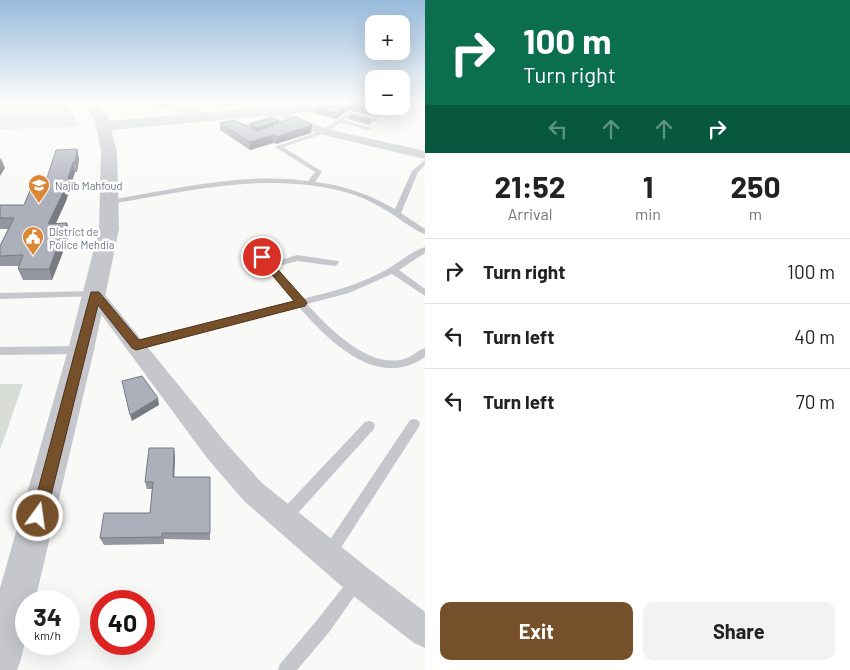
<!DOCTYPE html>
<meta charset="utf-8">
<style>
:root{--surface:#fff;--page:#f2f2f2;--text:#222;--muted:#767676;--line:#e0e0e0;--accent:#764f2b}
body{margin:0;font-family:Barlow,sans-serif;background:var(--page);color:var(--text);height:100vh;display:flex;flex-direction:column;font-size:19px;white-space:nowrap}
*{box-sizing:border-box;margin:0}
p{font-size:16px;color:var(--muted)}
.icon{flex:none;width:28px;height:28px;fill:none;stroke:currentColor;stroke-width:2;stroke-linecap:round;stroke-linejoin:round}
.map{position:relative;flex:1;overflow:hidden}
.drawer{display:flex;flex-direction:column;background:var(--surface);width:425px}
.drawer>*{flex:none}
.top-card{background:#0b6e4f;color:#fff;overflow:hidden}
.controls{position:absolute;left:365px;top:15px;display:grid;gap:10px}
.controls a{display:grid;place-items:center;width:45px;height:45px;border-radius:10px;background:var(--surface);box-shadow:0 5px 20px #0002;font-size:25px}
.speed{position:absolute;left:15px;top:590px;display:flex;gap:10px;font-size:25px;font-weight:700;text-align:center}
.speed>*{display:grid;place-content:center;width:65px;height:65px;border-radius:50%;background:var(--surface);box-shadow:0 5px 20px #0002;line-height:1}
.speed small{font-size:12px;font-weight:400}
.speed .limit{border:8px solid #d22;background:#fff;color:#111}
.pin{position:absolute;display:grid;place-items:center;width:42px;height:42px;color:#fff;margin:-21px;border:2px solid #fff;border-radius:50%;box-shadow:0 1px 5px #0007}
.me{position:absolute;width:55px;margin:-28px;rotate:14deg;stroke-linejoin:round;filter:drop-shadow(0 0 4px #0008)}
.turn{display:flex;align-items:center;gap:18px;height:105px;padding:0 15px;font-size:22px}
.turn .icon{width:65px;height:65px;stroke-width:2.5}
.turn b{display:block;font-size:35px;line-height:42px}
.lanes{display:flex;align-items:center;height:48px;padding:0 15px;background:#0003;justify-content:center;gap:25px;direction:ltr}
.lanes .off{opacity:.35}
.eta{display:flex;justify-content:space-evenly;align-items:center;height:85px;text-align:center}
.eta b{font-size:30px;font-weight:700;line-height:35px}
.button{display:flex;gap:10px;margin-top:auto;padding:10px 15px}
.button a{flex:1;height:58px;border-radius:10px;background:var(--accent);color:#fff;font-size:20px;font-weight:700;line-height:58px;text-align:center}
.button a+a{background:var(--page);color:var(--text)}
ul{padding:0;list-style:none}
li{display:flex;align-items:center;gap:15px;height:65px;padding:0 15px;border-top:1px solid var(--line)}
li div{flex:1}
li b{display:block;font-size:19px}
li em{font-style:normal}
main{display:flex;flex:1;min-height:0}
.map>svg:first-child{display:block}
</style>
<main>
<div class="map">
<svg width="425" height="670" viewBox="0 0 425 670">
<rect width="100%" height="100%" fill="#f9f9f7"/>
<path fill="#d8ded7" d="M 65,102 L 79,127 L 0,129 L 0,103 Z
M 0,384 L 23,384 L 0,450 Z"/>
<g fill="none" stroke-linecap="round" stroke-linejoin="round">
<path fill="#c5c7cc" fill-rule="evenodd" d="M 216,102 L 220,102 L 223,108 L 219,108 Z
M 349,112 L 379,120 L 376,122 L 350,116 L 344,120 L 371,128 L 368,130 L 340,123 L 325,133 L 283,147 L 321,171 L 322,172 L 315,182 C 344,185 370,195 395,209 L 412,171 L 425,160 L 425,165 L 418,172 L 401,213 L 425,229 L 425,234 C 417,232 409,225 402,221 C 388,211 372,201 355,195 C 275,169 191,191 110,204 L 106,202 L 110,200 C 175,189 243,172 308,181 L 315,172 L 275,147 L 321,131 Z
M 273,115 L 292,125 L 281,128 L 281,126 L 284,125 L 272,119 L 239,129 L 236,127 Z
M 251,245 L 257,245 L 272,263 L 297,255 L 338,261 L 339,263 L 335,266 L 297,261 L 275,267 L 302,299 C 331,292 358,285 384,271 C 398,264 411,251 425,247 L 425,253 L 399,270 L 425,289 L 425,296 L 392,274 L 349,293 L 307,304 C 329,328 368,369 404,359 C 412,357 418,350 425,348 L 425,357 C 377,391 328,340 298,306 L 136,349 L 132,348 L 131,345 L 132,342 L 136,341 L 294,301 L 251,249 Z
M 94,291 L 99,294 L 97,296 L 0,299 L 0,293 Z
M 81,346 L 85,347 L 86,350 L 85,353 L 81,354 L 0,355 L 0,347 Z
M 414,419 L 418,420 L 420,424 L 418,428 L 335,557 L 330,559 L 325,557 L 323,552 L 325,547 L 410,420 Z
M 369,421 L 373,422 L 375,426 L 373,430 L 289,523 L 284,525 L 279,523 L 277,518 L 279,513 L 365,422 Z
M 355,575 L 360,578 L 363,583 L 360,588 L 330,631 L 297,670 L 278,670 L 280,664 L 318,619 L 350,578 Z"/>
<path fill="#c5c7cc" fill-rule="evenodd" d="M 276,108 L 327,129 L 425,151 L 425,159 L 319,134 L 272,113 L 271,111 L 272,109 Z
M 95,288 L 101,290 L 225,442 L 262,483 L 369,569 L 425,612 L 425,648 L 414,643 L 347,591 L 244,501 L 207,458 L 89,298 L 86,294 L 89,290 Z"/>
<path fill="#c5c7cc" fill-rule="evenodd" d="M 83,102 L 96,102 L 108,117 L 109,121 L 191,114 L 149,105 L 148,102 C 166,102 182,104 200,108 L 202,111 L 200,113 L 332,102 L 374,102 L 374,106 L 111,130 L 117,151 L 119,229 L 94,350 L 35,601 L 26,601 C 26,625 27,647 17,670 L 0,670 L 0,588 L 68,350 L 99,229 L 101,151 L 94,117 Z"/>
</g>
<path fill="#9497a0" d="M 366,103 L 383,107 L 381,112 L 377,117 L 349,110 L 336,119 L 313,113 L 314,108 Z
M 349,116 L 371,123 L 369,125 L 348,119 Z
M 220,123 L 257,131 L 250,127 L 250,124 L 279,123 L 312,125 L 311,133 L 276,144 L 273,143 L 250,150 L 220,130 Z
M 77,149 L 79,159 L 77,172 L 75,172 L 66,201 L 56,223 L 67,223 L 70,234 L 52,280 L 23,280 L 18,269 L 19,266 L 0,266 L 0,246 L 8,229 L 0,229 L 0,205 L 24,205 Z
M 175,456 L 174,477 L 210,477 L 210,540 L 164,539 L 164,544 L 104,545 L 100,538 L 150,513 L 152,489 L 147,489 L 145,482 Z"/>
<path fill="#787b82" d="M 351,104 L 349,110 L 336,119 L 337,113 Z
M 383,107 L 381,112 L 377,117 L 378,112 Z
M 279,121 L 279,125 L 257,131 L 257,128 Z
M 312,125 L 311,133 L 276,144 L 277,137 Z
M 273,135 L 273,143 L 250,150 L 250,142 Z
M 77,149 L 79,159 L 77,172 L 75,162 Z
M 1,158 L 5,168 L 0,176 L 0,160 Z
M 73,162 L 75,172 L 66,201 L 51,234 L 48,224 Z
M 67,223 L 70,234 L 52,280 L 49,269 Z
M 158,398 L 159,405 L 132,421 L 130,415 Z
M 174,448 L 175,456 L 174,484 L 173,477 Z"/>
<path fill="#acb0ba" stroke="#787b82" d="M 366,103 L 374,105 L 374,106 L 383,107 L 378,112 L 351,104 L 337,113 L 314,108 Z
M 351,115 L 372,120 L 370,122 L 349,116 Z
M 295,117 L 312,125 L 277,137 L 273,135 L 250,142 L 220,123 L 234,120 L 257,131 Z
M 272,118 L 279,121 L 257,128 L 250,124 Z
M 77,149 L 75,162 L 73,162 L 64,191 L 48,224 L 67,223 L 49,269 L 18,269 L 23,255 L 0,256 L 0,246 L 14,218 L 0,218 L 0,205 L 24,205 L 34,181 L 46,181 L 56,150 Z
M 142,376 L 158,398 L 130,415 L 122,381 Z
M 149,448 L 174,448 L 173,477 L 210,477 L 210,533 L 162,533 L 162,537 L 100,538 L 104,513 L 150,513 L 153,482 L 145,482 Z"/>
<linearGradient id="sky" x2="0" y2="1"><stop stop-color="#98bbdd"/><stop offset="0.52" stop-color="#fcfcfb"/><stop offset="1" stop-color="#fcfcfb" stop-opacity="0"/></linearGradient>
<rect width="425" height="196" fill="url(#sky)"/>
<path fill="#764f2b" stroke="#4d331c" d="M 262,254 L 265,255 L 305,300 L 307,303 L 305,306 L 136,350 L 132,348 L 98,305 L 46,516 L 44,522 L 38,524 L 33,522 L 31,516 L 91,292 L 99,292 L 139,340 L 294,301 L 257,257 Z"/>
<defs>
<g id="school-pin" transform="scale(1.125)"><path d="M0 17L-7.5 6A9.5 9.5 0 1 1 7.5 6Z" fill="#dc8735" stroke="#fff"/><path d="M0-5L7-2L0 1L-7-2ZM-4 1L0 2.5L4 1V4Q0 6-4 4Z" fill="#fff"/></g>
<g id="civic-pin" transform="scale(1.125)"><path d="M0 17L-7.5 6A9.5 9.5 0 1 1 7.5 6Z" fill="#dc8735" stroke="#fff"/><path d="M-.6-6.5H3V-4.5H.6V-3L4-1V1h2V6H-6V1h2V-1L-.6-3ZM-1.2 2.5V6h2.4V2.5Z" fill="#fff"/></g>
</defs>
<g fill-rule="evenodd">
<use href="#school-pin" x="39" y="185"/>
<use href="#civic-pin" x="33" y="237"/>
</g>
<g text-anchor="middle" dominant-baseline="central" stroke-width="5" stroke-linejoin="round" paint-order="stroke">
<g font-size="11" fill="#6a7387" stroke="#fff" text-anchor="start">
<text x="55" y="185">Najib Mahfoud</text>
<text x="49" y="231">District de<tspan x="49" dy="13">Police Mehdia</tspan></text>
</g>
</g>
</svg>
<div class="controls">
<a>+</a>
<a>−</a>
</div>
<div class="speed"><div>34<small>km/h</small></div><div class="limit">40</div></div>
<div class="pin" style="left:262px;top:257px;background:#d93025"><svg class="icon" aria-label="arrive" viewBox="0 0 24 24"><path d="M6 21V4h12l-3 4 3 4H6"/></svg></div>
<svg class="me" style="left:38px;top:516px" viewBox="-20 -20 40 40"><circle r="17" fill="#764f2b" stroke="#fff" stroke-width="3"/><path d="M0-11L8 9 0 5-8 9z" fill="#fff"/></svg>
</div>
<section class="drawer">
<div class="top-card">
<div class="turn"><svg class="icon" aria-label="right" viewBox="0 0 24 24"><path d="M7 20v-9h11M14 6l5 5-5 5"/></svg><div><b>100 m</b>Turn right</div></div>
<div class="lanes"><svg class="icon off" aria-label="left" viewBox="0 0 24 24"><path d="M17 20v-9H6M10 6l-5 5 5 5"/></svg><svg class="icon off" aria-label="ahead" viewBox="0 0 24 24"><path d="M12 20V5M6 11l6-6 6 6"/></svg><svg class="icon off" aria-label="ahead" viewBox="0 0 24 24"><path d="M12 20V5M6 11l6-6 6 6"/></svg><svg class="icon" aria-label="right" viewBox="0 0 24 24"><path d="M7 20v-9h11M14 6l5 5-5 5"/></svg></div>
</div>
<div class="eta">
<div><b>21:52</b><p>Arrival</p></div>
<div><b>1</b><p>min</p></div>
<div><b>250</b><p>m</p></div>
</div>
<ul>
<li><svg class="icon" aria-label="right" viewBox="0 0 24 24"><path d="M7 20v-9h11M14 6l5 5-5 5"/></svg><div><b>Turn right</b></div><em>100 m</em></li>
<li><svg class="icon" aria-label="left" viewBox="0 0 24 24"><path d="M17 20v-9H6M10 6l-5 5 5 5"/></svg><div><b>Turn left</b></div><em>40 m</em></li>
<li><svg class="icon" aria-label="left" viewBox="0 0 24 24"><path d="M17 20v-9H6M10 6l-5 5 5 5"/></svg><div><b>Turn left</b></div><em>70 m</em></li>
</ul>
<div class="button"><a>Exit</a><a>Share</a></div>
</section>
</main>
